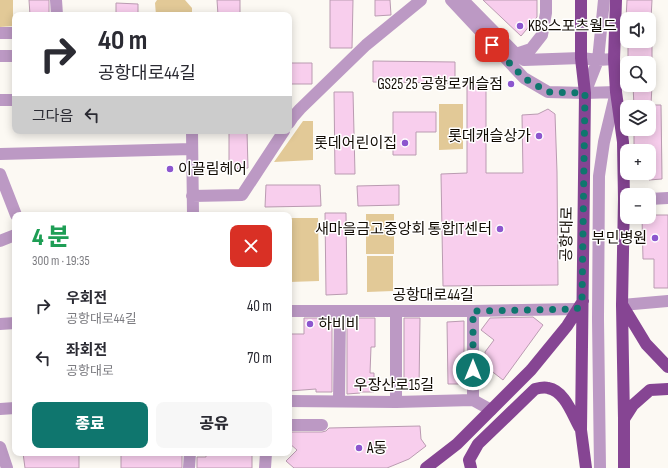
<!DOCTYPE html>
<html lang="ko">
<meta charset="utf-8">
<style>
:root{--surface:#fff;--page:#f7f7f7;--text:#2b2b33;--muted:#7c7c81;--accent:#0f766e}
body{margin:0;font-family:"Sofia Sans Condensed","Noto Sans KR",sans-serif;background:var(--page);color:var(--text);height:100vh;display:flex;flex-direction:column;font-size:15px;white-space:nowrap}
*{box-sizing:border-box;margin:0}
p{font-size:13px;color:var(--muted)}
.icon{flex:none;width:22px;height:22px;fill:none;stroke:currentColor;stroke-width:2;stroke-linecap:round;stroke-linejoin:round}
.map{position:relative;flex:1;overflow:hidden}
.side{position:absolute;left:12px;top:212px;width:280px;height:244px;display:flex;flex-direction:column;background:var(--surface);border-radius:8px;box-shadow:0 2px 10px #0003}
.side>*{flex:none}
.top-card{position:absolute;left:12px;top:12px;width:280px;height:122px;border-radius:8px;box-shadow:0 2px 10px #0003;background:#fff;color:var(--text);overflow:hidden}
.controls{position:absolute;left:620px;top:12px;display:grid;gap:8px}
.controls a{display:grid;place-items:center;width:36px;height:36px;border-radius:8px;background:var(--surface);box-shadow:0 2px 10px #0003;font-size:20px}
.pin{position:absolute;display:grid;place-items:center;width:34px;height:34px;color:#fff;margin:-17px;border-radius:8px;box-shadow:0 2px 6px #0006}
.me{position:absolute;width:44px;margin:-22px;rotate:0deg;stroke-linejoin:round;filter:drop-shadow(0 0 3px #0008)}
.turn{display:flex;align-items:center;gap:14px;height:84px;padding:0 20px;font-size:18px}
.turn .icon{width:52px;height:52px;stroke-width:2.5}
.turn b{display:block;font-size:28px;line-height:34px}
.then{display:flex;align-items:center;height:38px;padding:0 20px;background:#0003;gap:8px;font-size:15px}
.round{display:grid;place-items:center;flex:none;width:42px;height:42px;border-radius:8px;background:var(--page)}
.head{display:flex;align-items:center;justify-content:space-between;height:68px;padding:0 20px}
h1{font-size:24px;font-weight:800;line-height:30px;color:#1e9e55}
.primary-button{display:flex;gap:8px;margin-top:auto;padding:8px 20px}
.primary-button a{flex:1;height:46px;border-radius:8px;background:var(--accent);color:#fff;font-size:16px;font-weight:800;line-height:46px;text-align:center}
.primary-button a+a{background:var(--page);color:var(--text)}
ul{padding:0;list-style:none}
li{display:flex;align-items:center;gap:12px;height:52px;padding:0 20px}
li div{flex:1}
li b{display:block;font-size:15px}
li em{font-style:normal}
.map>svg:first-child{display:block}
</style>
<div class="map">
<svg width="668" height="468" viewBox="0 0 668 468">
<rect width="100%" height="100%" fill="#fcf9f3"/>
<path fill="#e2c997" d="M 0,0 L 13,0 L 13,26 L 0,27 Z
M 157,0 L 185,0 L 192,8 L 192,15 L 156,15 L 155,3 Z
M 439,104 L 463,104 L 463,149 L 439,150 Z
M 303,121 L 313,121 L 313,160 L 274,162 Z
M 366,214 L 394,214 L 394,254 L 366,254 Z
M 289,218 L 318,218 L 319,281 L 289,282 Z
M 367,256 L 393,256 L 393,291 L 367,292 Z"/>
<path fill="#f8ceed" stroke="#ba9bb1" d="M 29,0 L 49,0 L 49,15 L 30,15 Z
M 217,0 L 240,0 L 240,15 L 218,15 Z
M 330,0 L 353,0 L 352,48 L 330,48 Z
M 375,0 L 390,0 L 391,15 L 375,16 Z
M 483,0 L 537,0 L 537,17 L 521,36 Z
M 627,0 L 652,0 L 651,19 L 626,19 Z
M 116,3 L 138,4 L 138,15 L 116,15 Z
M 652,41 L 652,63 L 628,63 L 628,42 Z
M 373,61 L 455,62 L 455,83 L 373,82 Z
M 289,63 L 312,63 L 312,84 L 289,84 Z
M 467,81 L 486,81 L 486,173 L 523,173 L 522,115 L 538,114 L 548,109 L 555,114 L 557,172 L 558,285 L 443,286 L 441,174 L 467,173 Z
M 633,85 L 652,85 L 651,105 L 661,105 L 662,179 L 649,180 L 649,151 L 634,151 L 634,129 L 649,129 L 649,107 L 634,107 Z
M 334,92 L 353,92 L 355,174 L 335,174 Z
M 393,112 L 436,112 L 436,132 L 416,132 L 416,155 L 393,155 Z
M 229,131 L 247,131 L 248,168 L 229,169 Z
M 266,185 L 320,185 L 321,206 L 265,207 Z
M 399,185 L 399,205 L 358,206 L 357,186 Z
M 325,213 L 346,213 L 347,294 L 326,295 Z
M 649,215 L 668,215 L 668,288 L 654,288 L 654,259 L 643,259 L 642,217 L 649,217 Z
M 533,317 L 543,325 L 503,380 L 485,366 L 485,352 L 494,340 L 481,330 L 490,318 Z
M 304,318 L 332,318 L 332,392 L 316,392 L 316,389 L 289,391 L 289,334 L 304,334 Z
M 347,318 L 375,318 L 375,347 L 371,347 L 370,373 L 374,373 L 374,392 L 360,392 L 360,393 L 347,394 Z
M 404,318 L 420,318 L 419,388 L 404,388 Z
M 464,321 L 464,353 L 466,351 L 466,382 L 464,384 L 448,384 L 447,322 Z
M 420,426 L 421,439 L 426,446 L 409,459 L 387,468 L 294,468 L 286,461 L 297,450 L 289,443 L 289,436 L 292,432 L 322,432 L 326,431 L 329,428 Z
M 23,453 L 79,453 L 79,468 L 25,468 Z
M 121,453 L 182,453 L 182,468 L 121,468 Z
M 206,453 L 252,453 L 252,468 L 197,468 L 197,457 L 206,457 Z"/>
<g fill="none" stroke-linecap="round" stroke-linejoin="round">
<path stroke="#bc99c4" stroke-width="12" d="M 56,0 L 57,15
M 451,0 L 524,78 L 548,92 L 585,93 L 616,92 L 604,142 L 599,176 L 598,319 L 600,468
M 463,0 L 516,54 L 524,60 L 581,58 L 598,60 L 614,59
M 0,33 L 15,33
M 516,54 L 531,49 L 542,35 L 546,13 L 546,0
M 0,56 L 15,56
M 585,93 L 598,60 L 604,0
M 0,100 L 15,100
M 289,123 L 293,117 L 300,109 L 366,45 L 421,0
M 192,131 L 193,215
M 0,154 L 192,149
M 0,174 L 16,215
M 192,196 L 242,195 L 284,131
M 649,199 L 668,198
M 0,241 L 15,235
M 622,305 L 668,301
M 289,311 L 473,311 L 577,309
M 0,324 L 15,323
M 473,400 L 473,311
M 289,401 L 396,402 L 473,400 L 491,410
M 339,401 L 340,311
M 396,402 L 396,311
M 0,409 L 15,408
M 289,425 L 322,425
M 0,447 L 7,468
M 189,468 L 190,453
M 265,468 L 266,453"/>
<path stroke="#864593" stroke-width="12" d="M 581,0 L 581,58 L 585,93 L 581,430 L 586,468
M 616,0 L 614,59 L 616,92 L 623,142 L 624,199 L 622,305 L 624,419 L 624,468
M 623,306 L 646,344 L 668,367
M 624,419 L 633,405 L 650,390 L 668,389
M 426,468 L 457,444 L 531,370 L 567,326 L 583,301
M 471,468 L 469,460 L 478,444 L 535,389 C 539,388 544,387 548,388 C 565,391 572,414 580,428"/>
</g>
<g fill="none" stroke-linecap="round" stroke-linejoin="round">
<path stroke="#0f766e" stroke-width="7" stroke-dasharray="0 12.6" d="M 473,370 L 473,311 L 577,309 L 582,301 L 585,93 L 548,92 L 524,78 L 492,45"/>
</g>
<g fill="#8c56ce" stroke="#fff" stroke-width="1.5">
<circle cx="520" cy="26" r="4"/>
<circle cx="511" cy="84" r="4"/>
<circle cx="539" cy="136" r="4"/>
<circle cx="405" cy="143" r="4"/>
<circle cx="170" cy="169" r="4"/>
<circle cx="500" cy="229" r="4"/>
<circle cx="655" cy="238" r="4"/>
<circle cx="310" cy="324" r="4"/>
<circle cx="359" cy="448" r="4"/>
</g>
<g text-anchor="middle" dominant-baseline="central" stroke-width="3" stroke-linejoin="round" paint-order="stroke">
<g font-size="15" fill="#110b03" stroke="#fff" text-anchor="end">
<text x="528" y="26" text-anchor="start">KBS스포츠월드</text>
<text x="503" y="84">GS25 25 공항로캐슬점</text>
<text x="531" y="136">롯데캐슬상가</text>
<text x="397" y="143">롯데어린이집</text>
<text x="178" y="169" text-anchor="start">이끌림헤어</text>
<text x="492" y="229">새마을금고중앙회 통합IT센터</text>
<text x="647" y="238">부민병원</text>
<text x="318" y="324" text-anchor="start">하비비</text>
<text x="367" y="448" text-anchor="start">A동</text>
</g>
<g font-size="15" fill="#110b03" stroke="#fff">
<text transform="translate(567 234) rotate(-89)">공항대로</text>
<text x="433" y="295">공항대로44길</text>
<text x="394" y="385">우장산로15길</text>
</g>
</g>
</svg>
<div class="controls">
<a><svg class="icon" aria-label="sound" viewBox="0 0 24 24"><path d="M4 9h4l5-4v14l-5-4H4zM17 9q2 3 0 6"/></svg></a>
<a><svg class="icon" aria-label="search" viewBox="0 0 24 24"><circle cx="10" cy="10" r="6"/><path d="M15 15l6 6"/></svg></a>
<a><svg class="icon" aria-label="layers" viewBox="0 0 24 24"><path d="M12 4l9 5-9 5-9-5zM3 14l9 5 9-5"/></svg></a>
<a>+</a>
<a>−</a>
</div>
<div class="pin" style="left:492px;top:45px;background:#d93025"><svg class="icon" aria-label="arrive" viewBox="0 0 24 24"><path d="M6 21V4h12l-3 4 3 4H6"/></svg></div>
<svg class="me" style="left:473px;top:370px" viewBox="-20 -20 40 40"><circle r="17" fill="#0f766e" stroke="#fff" stroke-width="3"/><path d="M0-11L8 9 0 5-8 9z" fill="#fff"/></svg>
<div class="top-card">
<div class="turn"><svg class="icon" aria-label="right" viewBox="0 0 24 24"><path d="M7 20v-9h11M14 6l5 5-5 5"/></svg><div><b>40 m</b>공항대로44길</div></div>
<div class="then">그다음<svg class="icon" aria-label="left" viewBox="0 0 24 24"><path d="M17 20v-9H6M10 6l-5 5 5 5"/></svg></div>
</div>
<section class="side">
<div class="head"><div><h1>4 분</h1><p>300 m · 19:35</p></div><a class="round" style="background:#d93025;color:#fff"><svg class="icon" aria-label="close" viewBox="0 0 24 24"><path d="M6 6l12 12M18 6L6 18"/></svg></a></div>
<ul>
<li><svg class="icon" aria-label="right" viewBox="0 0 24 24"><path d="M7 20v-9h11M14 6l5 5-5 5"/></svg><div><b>우회전</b><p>공항대로44길</p></div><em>40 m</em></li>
<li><svg class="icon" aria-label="left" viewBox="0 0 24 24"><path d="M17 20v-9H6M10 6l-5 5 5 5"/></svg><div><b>좌회전</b><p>공항대로</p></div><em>70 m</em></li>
</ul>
<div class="primary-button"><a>종료</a><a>공유</a></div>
</section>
</div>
